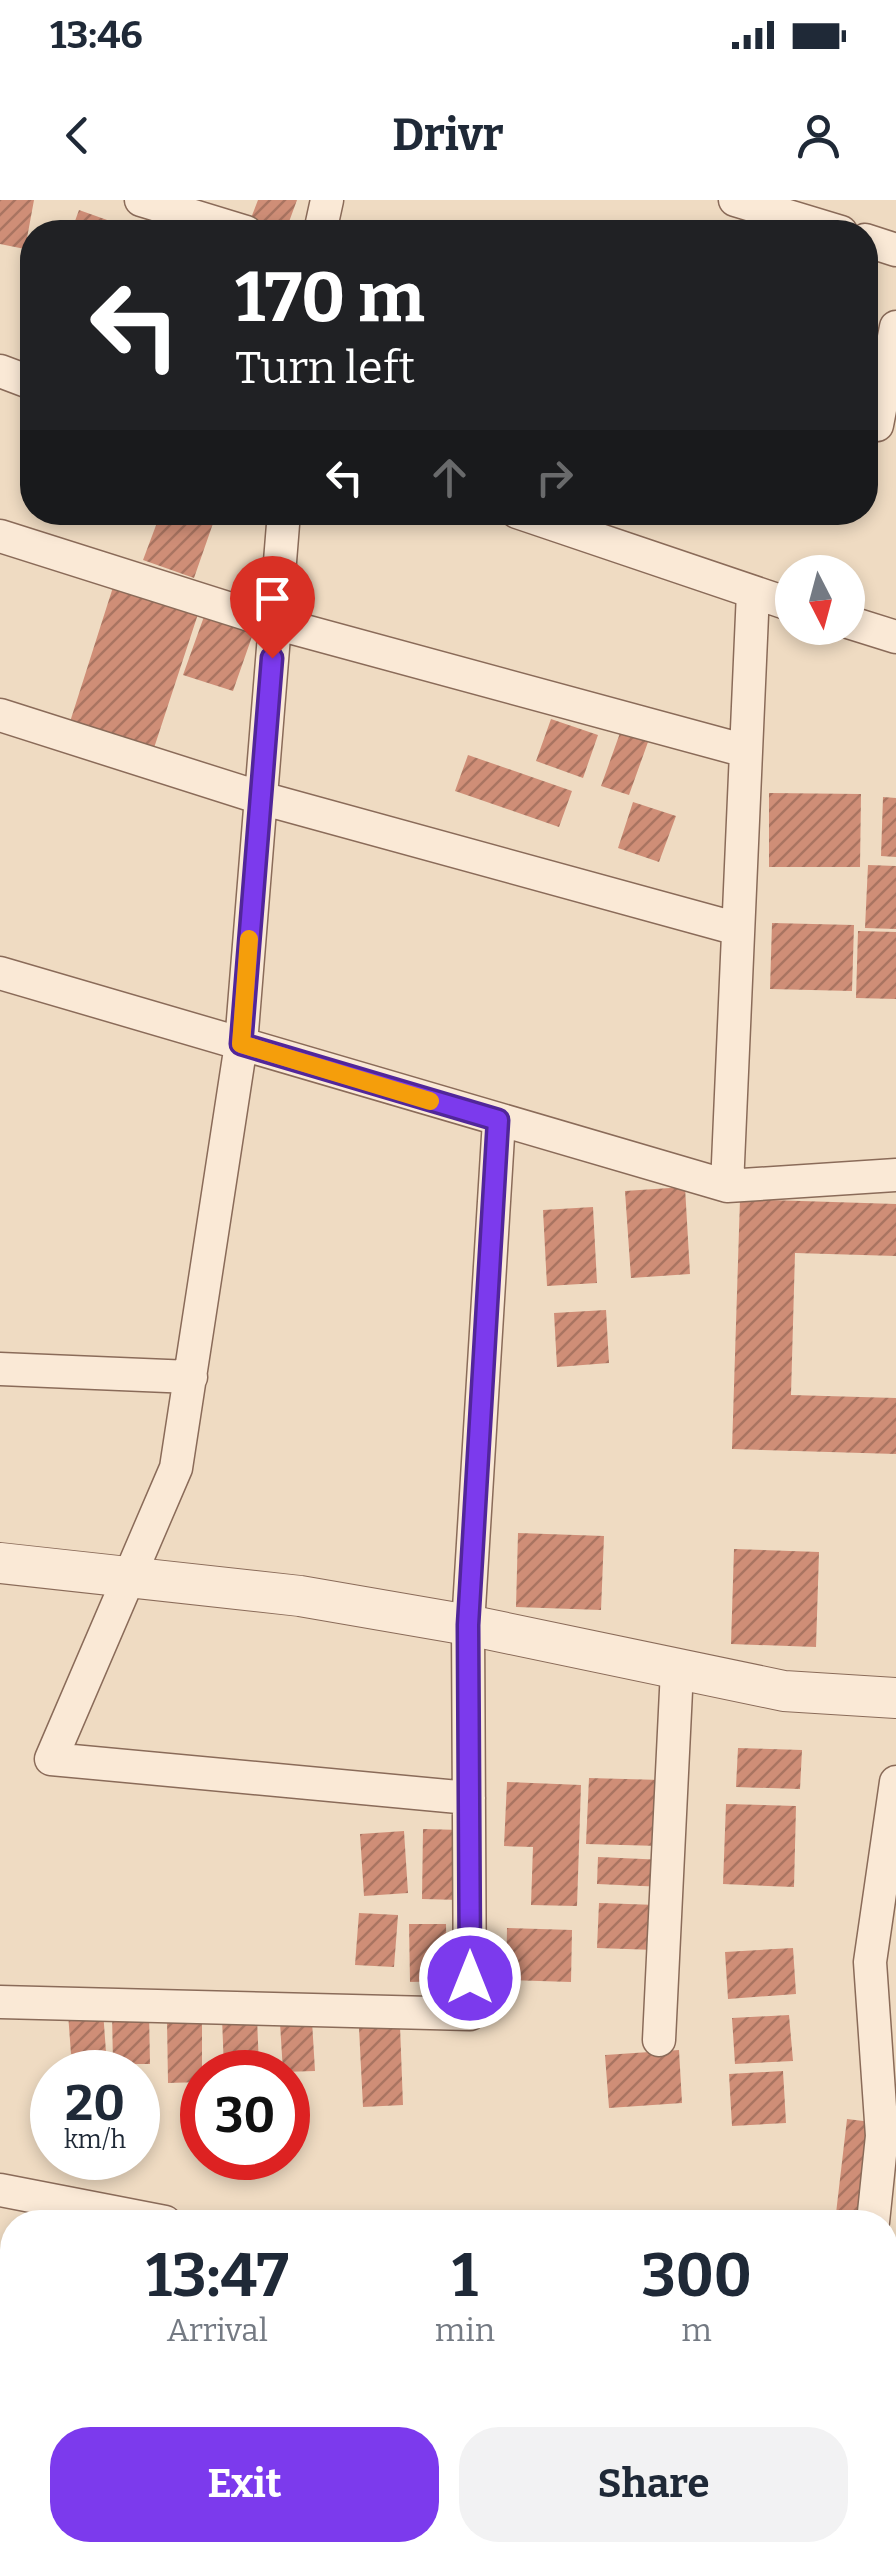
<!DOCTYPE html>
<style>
:root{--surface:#fff;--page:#f2f2f3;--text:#1f2937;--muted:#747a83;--accent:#7c3aed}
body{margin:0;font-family:Bitter,serif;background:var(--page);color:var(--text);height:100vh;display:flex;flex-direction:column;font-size:38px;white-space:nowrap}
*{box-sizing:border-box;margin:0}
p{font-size:32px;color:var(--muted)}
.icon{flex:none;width:55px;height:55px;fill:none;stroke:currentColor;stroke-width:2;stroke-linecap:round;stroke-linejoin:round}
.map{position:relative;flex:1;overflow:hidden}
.panel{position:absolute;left:0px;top:2010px;width:898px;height:352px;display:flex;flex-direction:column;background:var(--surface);border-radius:40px 40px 0 0;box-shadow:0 5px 15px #0003}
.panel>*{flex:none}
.guide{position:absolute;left:20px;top:20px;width:858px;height:305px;border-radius:40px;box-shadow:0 5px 15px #0003;background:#202124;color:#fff;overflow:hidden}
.needle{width:65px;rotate:174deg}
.buttons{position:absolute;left:775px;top:355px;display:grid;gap:20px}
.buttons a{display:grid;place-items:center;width:90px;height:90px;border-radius:50%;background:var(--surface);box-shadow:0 5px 15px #0003;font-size:50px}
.speed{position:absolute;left:30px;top:1850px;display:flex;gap:20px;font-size:50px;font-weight:700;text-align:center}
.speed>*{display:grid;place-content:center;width:130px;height:130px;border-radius:50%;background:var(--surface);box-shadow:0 5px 15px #0003;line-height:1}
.speed small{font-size:25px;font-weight:400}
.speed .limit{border:15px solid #d22;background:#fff;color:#111}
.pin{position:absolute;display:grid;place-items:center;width:85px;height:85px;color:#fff;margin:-102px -42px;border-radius:50% 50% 50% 0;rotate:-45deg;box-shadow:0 0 10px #0007}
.pin .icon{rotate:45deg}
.me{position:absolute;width:110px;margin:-55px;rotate:0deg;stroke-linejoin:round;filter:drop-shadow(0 0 8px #0008)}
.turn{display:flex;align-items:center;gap:35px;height:210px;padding:0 50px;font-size:45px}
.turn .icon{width:130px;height:130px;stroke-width:2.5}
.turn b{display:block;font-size:70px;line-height:85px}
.lanes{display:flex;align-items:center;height:95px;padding:0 50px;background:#0003;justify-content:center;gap:50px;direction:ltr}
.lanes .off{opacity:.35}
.eta{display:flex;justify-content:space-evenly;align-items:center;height:170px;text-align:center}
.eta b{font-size:60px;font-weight:700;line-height:70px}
.action{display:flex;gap:20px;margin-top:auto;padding:20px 50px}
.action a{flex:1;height:115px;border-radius:40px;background:var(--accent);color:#fff;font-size:40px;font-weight:700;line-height:115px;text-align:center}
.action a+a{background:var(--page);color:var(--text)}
.status{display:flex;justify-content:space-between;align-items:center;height:70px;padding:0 50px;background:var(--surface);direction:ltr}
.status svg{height:28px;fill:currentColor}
header{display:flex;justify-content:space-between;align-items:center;height:130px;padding:0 50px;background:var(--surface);font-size:45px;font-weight:700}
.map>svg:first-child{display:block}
</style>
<div class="status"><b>13:46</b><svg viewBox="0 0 49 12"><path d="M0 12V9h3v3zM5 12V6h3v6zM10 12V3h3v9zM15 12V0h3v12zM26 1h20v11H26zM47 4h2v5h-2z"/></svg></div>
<header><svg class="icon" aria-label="back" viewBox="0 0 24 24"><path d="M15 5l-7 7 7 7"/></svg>Drivr<svg class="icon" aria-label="person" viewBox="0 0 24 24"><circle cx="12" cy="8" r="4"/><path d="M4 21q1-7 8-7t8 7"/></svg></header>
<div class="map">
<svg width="896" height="2362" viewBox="0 0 896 2362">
<defs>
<pattern id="building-hatch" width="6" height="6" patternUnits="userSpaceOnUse" patternTransform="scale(2.5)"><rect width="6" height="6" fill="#cf8e77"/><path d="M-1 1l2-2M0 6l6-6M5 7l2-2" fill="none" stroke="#a97461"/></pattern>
</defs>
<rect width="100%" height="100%" fill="#efdbc2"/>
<path fill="url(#building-hatch)" d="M 0,0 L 34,0 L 25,49 L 0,44 Z
M 258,0 L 297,0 L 286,30 L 251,18 Z
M 79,10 L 141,32 L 71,32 Z
M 161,312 L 217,312 L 194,378 L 143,360 Z
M 114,384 L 199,411 L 153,551 L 69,525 Z
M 206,411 L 255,428 L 233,491 L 183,475 Z
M 551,519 L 598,535 L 583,578 L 536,561 Z
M 620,533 L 648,542 L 629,595 L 601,586 Z
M 468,555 L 572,591 L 559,627 L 455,591 Z
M 769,593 L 861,594 L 860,667 L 769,667 Z
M 883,597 L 896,598 L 896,657 L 881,656 Z
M 633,602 L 676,616 L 659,662 L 618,648 Z
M 868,665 L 896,666 L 896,729 L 865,728 Z
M 772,723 L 854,725 L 852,791 L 770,789 Z
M 858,731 L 896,732 L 896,799 L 856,798 Z
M 685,987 L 690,1074 L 631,1078 L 625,991 Z
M 740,999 L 896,1004 L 896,1056 L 795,1053 L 791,1195 L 896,1198 L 896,1254 L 732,1249 Z
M 593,1007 L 597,1083 L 547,1086 L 543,1010 Z
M 606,1110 L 609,1163 L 557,1167 L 554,1113 Z
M 518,1333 L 604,1336 L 601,1410 L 516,1407 Z
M 734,1349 L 819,1352 L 816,1447 L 731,1444 Z
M 738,1548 L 802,1550 L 800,1589 L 736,1587 Z
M 589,1578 L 662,1580 L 660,1646 L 586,1644 Z
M 507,1582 L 581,1585 L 577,1706 L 531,1705 L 533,1647 L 504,1646 Z
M 726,1604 L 796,1606 L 794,1687 L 723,1684 Z
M 423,1629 L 461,1630 L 460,1700 L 422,1699 Z
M 404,1631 L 408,1693 L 364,1696 L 360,1634 Z
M 598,1657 L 665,1660 L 665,1687 L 597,1684 Z
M 599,1703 L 657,1705 L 656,1750 L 597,1748 Z
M 359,1713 L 398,1715 L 394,1767 L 355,1765 Z
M 409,1724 L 446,1724 L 447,1781 L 410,1782 Z
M 507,1728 L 572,1730 L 571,1782 L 506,1780 Z
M 793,1748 L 796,1794 L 728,1799 L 725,1752 Z
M 103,1811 L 106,1852 L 71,1854 L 68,1813 Z
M 149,1812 L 150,1864 L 113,1864 L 112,1813 Z
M 789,1815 L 793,1861 L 735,1864 L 732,1818 Z
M 257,1817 L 259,1868 L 224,1869 L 222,1818 Z
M 202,1819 L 202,1882 L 168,1883 L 167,1820 Z
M 312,1821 L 315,1871 L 283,1872 L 280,1823 Z
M 400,1826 L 403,1905 L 363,1907 L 359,1828 Z
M 679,1850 L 682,1903 L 609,1908 L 605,1855 Z
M 783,1871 L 786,1923 L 732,1926 L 729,1874 Z
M 847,1919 L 896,1925 L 887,2022 L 835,2022 Z"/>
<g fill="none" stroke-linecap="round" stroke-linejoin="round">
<g stroke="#8a6b59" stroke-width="35">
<path id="minor" d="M 141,0 L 246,32
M 735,0 L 841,32
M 320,32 L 327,0
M 865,40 L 896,50
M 0,171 L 32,183
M 877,225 L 896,127
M 284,312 L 241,844 L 176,1268 L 51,1559 L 469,1598
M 517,312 L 792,405
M 0,336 L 275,423 L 746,551
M 848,422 L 896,437
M 0,515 L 261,598 L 738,729
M 0,773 L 727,986 L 896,975
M 727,986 L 753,392
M 0,1169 L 191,1177
M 0,1802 L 470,1814 L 468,1425 L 499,920
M 659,1840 L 677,1470
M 0,1990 L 165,2022
M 873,2022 L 882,1936 L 870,1762 L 896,1582
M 0,2216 L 12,2218
M 843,2350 L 848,2362"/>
</g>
<g stroke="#8a6b59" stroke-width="42">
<path id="tertiary" d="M 0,1363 L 300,1396 L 468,1425 L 784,1491 L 896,1498"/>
</g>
<use href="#minor" stroke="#fae9d6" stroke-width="32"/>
<use href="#tertiary" stroke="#fae9d6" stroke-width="40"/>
</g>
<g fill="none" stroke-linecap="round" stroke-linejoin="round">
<g stroke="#51269a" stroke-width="25">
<path id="route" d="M 272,458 L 241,844 L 498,920 L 468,1425 L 470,1778"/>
</g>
<use href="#route" stroke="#7c3aed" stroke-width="18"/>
<path stroke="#f59e0b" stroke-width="18" d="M 249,739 L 241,844 L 430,901"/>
</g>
</svg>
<div class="buttons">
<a><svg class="needle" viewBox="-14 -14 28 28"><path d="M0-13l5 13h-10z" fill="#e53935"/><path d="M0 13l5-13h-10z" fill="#747a83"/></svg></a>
</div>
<div class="speed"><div>20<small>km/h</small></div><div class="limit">30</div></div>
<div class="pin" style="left:272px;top:458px;background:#d93025"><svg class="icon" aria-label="arrive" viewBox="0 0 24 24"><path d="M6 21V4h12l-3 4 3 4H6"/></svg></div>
<svg class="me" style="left:470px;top:1778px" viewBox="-20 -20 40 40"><circle r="17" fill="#7c3aed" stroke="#fff" stroke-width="3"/><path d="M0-11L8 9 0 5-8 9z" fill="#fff"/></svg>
<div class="guide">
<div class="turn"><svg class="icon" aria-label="left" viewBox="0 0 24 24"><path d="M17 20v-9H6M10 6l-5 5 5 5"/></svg><div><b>170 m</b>Turn left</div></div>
<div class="lanes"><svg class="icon" aria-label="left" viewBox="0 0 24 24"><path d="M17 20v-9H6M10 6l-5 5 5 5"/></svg><svg class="icon off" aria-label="ahead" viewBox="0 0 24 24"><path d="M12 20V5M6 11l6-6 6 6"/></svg><svg class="icon off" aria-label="right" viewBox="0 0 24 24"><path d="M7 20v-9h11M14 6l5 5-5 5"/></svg></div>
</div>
<section class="panel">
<div class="eta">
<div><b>13:47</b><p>Arrival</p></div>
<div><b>1</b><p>min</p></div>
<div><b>300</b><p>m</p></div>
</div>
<div class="action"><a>Exit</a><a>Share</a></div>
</section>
</div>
